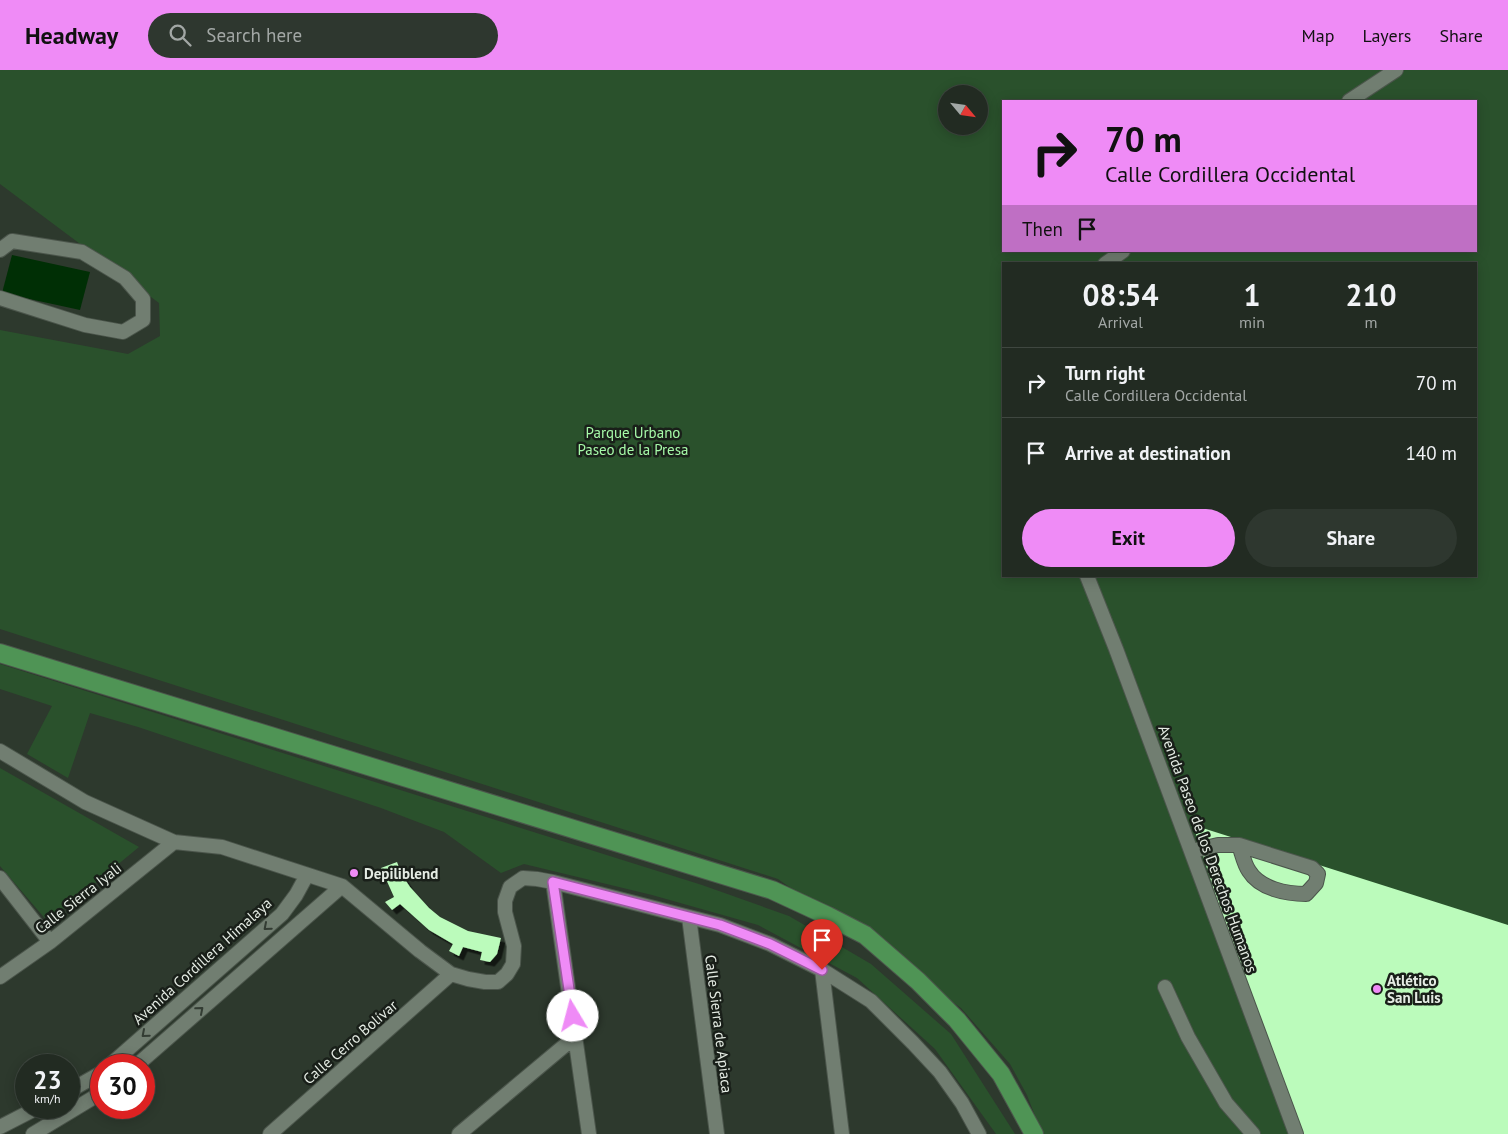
<!DOCTYPE html>
<meta charset="utf-8">
<style>
:root{--surface:#222b22;--page:#2e372f;--text:#f1f3f6;--muted:#a2a7a5;--line:#3f4740;--accent:#ef8bf6}
body{margin:0;font-family:"PT Sans",sans-serif;background:var(--page);color:var(--text);height:100vh;display:flex;flex-direction:column;font-size:19px;white-space:nowrap}
*{box-sizing:border-box;margin:0}
p{font-size:16px;color:var(--muted)}
.icon{flex:none;width:28px;height:28px;fill:none;stroke:currentColor;stroke-width:2;stroke-linecap:round;stroke-linejoin:round}
.map{position:relative;flex:1;overflow:hidden}
.details{position:absolute;left:1002px;top:192px;width:475px;height:315px;display:flex;flex-direction:column;background:var(--surface);border-radius:0px;box-shadow:0 2px 12px #0003,0 0 0 1px var(--line)}
.details>*{flex:none}
.banner{position:absolute;left:1002px;top:30px;width:475px;height:152px;border-radius:0px;box-shadow:0 2px 12px #0003,0 0 0 1px var(--line);background:#ef8bf6;color:#111;overflow:hidden}
.needle{width:32px;rotate:119deg}
.buttons{position:absolute;left:938px;top:15px;display:grid;gap:10px}
.buttons a{display:grid;place-items:center;width:50px;height:50px;border-radius:50%;background:var(--surface);box-shadow:0 2px 12px #0003,0 0 0 1px var(--line);font-size:25px}
.speed{position:absolute;left:15px;top:984px;display:flex;gap:10px;font-size:25px;font-weight:700;text-align:center}
.speed>*{display:grid;place-content:center;width:65px;height:65px;border-radius:50%;background:var(--surface);box-shadow:0 2px 12px #0003,0 0 0 1px var(--line);line-height:1}
.speed small{font-size:12px;font-weight:400}
.speed .limit{border:8px solid #d22;background:#fff;color:#111}
.pin{position:absolute;display:grid;place-items:center;width:42px;height:42px;color:#fff;margin:-51px -21px;border-radius:50% 50% 50% 0;rotate:-45deg;box-shadow:0 0 5px #0007}
.pin .icon{rotate:45deg}
.me{position:absolute;width:55px;margin:-28px;rotate:352deg;stroke-linejoin:round;filter:drop-shadow(0 0 4px #0008)}
.turn{display:flex;align-items:center;gap:18px;height:105px;padding:0 20px;font-size:22px}
.turn .icon{width:65px;height:65px;stroke-width:2.5}
.turn b{display:block;font-size:35px;line-height:42px}
.then{display:flex;align-items:center;height:48px;padding:0 20px;background:#0003;gap:10px;font-size:19px}
.eta{display:flex;justify-content:space-evenly;align-items:center;height:85px;text-align:center}
.eta b{font-size:30px;font-weight:800;line-height:35px}
.action{display:flex;gap:10px;margin-top:auto;padding:10px 20px}
.action a{flex:1;height:58px;border-radius:30px;background:var(--accent);color:#111;font-size:20px;font-weight:800;line-height:58px;text-align:center}
.action a+a{background:var(--page);color:var(--text)}
ul{padding:0;list-style:none}
li{display:flex;align-items:center;gap:15px;height:70px;padding:0 20px;border-top:1px solid var(--line)}
li div{flex:1}
li b{display:block;font-size:19px}
li em{font-style:normal}
header{display:flex;align-items:center;gap:30px;box-sizing:border-box;height:70px;padding:0 25px;background:var(--accent);color:#111}
header strong{font-size:24px}
nav{display:flex;gap:28px;margin-inline-start:auto;font-size:18px}
.search{width:350px;height:45px;background:var(--page);display:flex;align-items:center;gap:12px;box-sizing:border-box;padding:0 18px;border-radius:28px;color:var(--muted);font-size:19px}
.map>svg:first-child{display:block}
</style>
<header>
<strong>Headway</strong>
<div class="search"><svg class="icon" aria-label="search" viewBox="0 0 24 24"><circle cx="10" cy="10" r="6"/><path d="M15 15l6 6"/></svg>Search here</div>
<nav><a>Map</a><a>Layers</a><a>Share</a></nav>
</header>
<div class="map">
<svg width="1508" height="1064" viewBox="0 0 1508 1064">
<defs>
<filter id="shadow"><feDropShadow dx="4.5" dy="4.5" stdDeviation="0" flood-color="#0009"/></filter>
</defs>
<rect width="100%" height="100%" fill="#2d392d"/>
<path fill="#2a512c" fill-rule="evenodd" d="M 0,0 L 1508,0 L 1508,1064 L 1042,1064 L 1027,1025 L 1010,994 L 961,938 L 778,809 L 0,559 L 0,260 L 128,284 L 160,266 L 159,233 L 0,114 ZM 946,24 L 979,24 L 979,56 L 946,56 ZM 1004,31 L 1476,31 L 1476,181 L 1004,181 ZM 1004,194 L 1476,194 L 1476,506 L 1004,506 Z
M 0,594 L 702,815 L 789,846 L 871,894 L 951,964 L 1015,1064 L 996,1064 L 935,979 L 857,908 L 758,855 L 652,825 L 524,794 L 501,803 L 444,762 L 381,738 L 138,657 L 90,643 L 68,708 L 27,684 L 52,636 L 0,619 Z
M 0,698 L 139,777 L 48,852 L 0,796 Z"/>
<path fill="#002f05" d="M 12,185 L 90,202 L 80,240 L 2,223 Z"/>
<path fill="#bbfbbb" filter="url(#shadow)" d="M 1193,755 L 1508,855 L 1508,1064 L 1296,1064 L 1266,982 Z
M 397,792 L 402,805 L 410,817 L 429,838 L 440,847 L 468,861 L 501,868 L 497,884 L 490,892 L 480,890 L 482,882 L 463,877 L 459,886 L 449,881 L 453,874 L 429,860 L 400,834 L 392,840 L 385,832 L 394,827 L 381,798 Z"/>
<g fill="none" stroke-linecap="round" stroke-linejoin="round">
<g stroke="#4b554b" stroke-width="16">
<path id="minor" d="M 1349,31 L 1396,0
M 0,180 L 12,171 L 82,182 L 125,208 L 143,229 L 143,250 L 123,262 L 85,255 L 0,228
M 1105,194 L 1123,181
M 1087,506 L 1116,579 L 1296,1064
M 0,681 L 85,732 L 174,772 L 222,777 L 342,816 L 420,881 L 451,904 L 468,909 L 485,912 L 498,912 L 507,904 L 513,894 L 514,876 L 505,842 L 505,831 L 510,817 L 523,808 L 537,809 L 553,812 L 720,855 L 770,874 L 822,900 L 871,931 L 913,973 L 940,1002 L 962,1033 L 979,1064
M 1192,781 L 1218,775 L 1239,775 L 1312,798 L 1318,804 L 1316,813 L 1306,824 C 1287,824 1260,819 1249,801 C 1244,794 1242,783 1239,775
M 0,808 L 50,872
M 553,812 L 589,1064
M 689,847 L 717,1064
M 822,900 L 842,1064
M 0,907 L 50,872 L 174,772
M 1165,917 L 1188,967 L 1226,1033 L 1253,1064
M 110,995 L 282,844 L 296,825 L 307,805
M 137,995 L 342,816
M 69,1021 L 101,1003
M 0,1057 L 37,1038
M 33,1064 L 101,1023
M 270,1064 L 451,904
M 459,1064 L 576,966"/>
</g>
<g stroke="#4b554b" stroke-width="20">
<path id="major" d="M 0,583 L 772,820 L 828,846 L 865,865 L 918,911 L 957,950 L 1001,1004 L 1034,1064"/>
</g>
<use href="#minor" stroke="#717e71" stroke-width="14"/>
<use href="#major" stroke="#4f9455" stroke-width="18"/>
</g>
<defs><path id="oneway-chevron" d="M-2-3.5L2.5 0L-2 3.5" fill="none" stroke-width="1.6" stroke-linecap="round" stroke-linejoin="round" transform="scale(1.25)"/></defs>
<g stroke="#333c33">
<use href="#oneway-chevron" transform="translate(267 857) rotate(139)"/>
<use href="#oneway-chevron" transform="translate(200 940) rotate(-41)"/>
<use href="#oneway-chevron" transform="translate(145 964) rotate(139)"/>
</g>
<g fill="none" stroke-linecap="round" stroke-linejoin="round">
<g stroke="#9b5aa0" stroke-width="12">
<path id="route" d="M 573,946 L 553,812 L 720,855 L 770,874 L 822,900"/>
</g>
<use href="#route" stroke="#ef8bf6" stroke-width="9"/>
</g>
<g fill="#ef8bf6" stroke="#191f19" stroke-width="2">
<circle cx="354" cy="803" r="5"/>
<circle cx="1377" cy="919" r="5"/>
</g>
<g text-anchor="middle" dominant-baseline="central" stroke-width="5" stroke-linejoin="round" paint-order="stroke">
<g font-size="15" fill="#a6faa8" stroke="#191f19">
<text x="633" y="362">Parque Urbano<tspan x="633" dy="17">Paseo de la Presa</tspan></text>
</g>
<g font-size="15" fill="#e5ece4" stroke="#191f19">
<text transform="translate(1208 779) rotate(70)">Avenida Paseo de los Derechos Humanos</text>
<text transform="translate(78 828) rotate(-38)">Calle Sierra Iyali</text>
<text transform="translate(202 891) rotate(-42)">Avenida Cordillera Himalaya</text>
<text transform="translate(719 954) rotate(83)">Calle Sierra de Apiaca</text>
<text transform="translate(350 972) rotate(-41)">Calle Cerro Bolívar</text>
</g>
<g font-size="15" font-weight="bold" fill="#e5ece4" stroke="#191f19" text-anchor="start">
<text x="364" y="803">Depiliblend</text>
<text x="1387" y="910">Atlético<tspan x="1387" dy="17">San Luis</tspan></text>
</g>
</g>
</svg>
<div class="buttons">
<a><svg class="needle" viewBox="-14 -14 28 28"><path d="M0-13l5 13h-10z" fill="#e53935"/><path d="M0 13l5-13h-10z" fill="#a2a7a5"/></svg></a>
</div>
<div class="speed"><div>23<small>km/h</small></div><div class="limit">30</div></div>
<div class="pin" style="left:822px;top:900px;background:#d93025"><svg class="icon" aria-label="arrive" viewBox="0 0 24 24"><path d="M6 21V4h12l-3 4 3 4H6"/></svg></div>
<svg class="me" style="left:573px;top:946px" viewBox="-20 -20 40 40"><circle r="19" fill="#fff"/><path d="M0-13L10 11 0 6-10 11z" fill="#ef8bf6"/></svg>
<div class="banner">
<div class="turn"><svg class="icon" aria-label="right" viewBox="0 0 24 24"><path d="M7 20v-9h11M14 6l5 5-5 5"/></svg><div><b>70 m</b>Calle Cordillera Occidental</div></div>
<div class="then">Then<svg class="icon" aria-label="arrive" viewBox="0 0 24 24"><path d="M6 21V4h12l-3 4 3 4H6"/></svg></div>
</div>
<section class="details">
<div class="eta">
<div><b>08:54</b><p>Arrival</p></div>
<div><b>1</b><p>min</p></div>
<div><b>210</b><p>m</p></div>
</div>
<ul>
<li><svg class="icon" aria-label="right" viewBox="0 0 24 24"><path d="M7 20v-9h11M14 6l5 5-5 5"/></svg><div><b>Turn right</b><p>Calle Cordillera Occidental</p></div><em>70 m</em></li>
<li><svg class="icon" aria-label="arrive" viewBox="0 0 24 24"><path d="M6 21V4h12l-3 4 3 4H6"/></svg><div><b>Arrive at destination</b></div><em>140 m</em></li>
</ul>
<div class="action"><a>Exit</a><a>Share</a></div>
</section>
</div>
